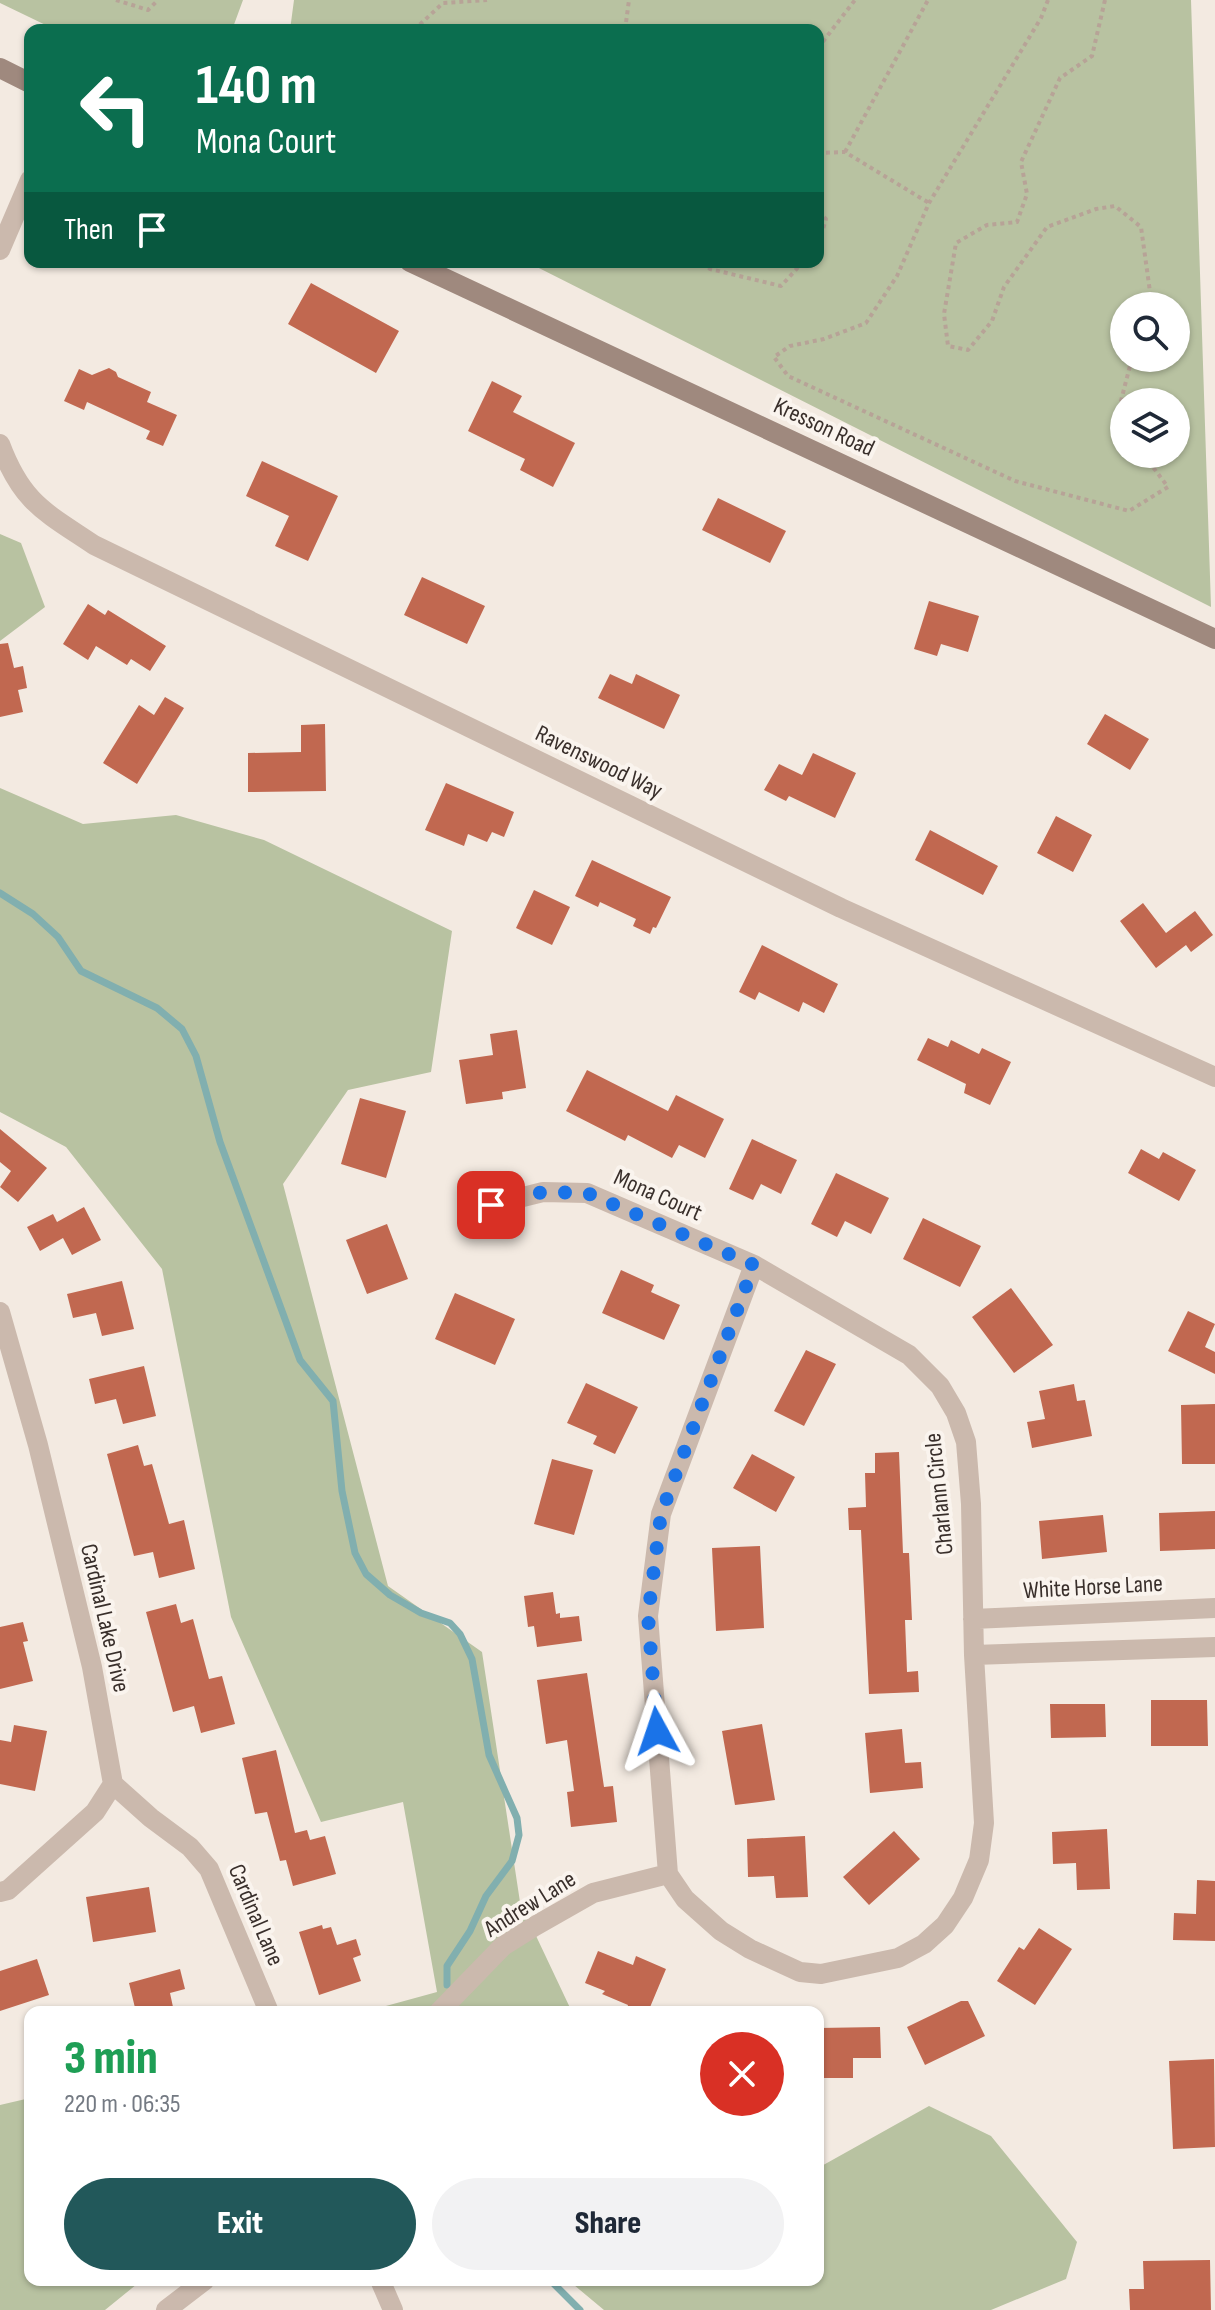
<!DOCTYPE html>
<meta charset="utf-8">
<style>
:root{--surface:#fff;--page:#f2f2f3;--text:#1f2937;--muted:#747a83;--accent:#22585a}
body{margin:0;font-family:"Sofia Sans Condensed",sans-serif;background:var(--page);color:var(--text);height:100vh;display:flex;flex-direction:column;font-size:30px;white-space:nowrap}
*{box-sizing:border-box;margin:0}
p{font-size:26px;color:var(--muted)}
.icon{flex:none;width:44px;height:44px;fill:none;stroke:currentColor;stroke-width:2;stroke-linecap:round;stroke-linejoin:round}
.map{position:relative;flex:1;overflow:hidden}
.side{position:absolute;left:24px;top:2006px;width:800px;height:280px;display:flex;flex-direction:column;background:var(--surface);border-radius:16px;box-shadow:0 2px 6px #0004}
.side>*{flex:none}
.hud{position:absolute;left:24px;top:24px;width:800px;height:244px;border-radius:16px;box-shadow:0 2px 6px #0004;background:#0b6e4f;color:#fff;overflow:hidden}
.tools{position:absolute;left:1110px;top:292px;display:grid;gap:16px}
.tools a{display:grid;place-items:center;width:80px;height:80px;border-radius:50%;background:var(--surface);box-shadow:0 2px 6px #0004;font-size:40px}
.pin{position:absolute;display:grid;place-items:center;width:68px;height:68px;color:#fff;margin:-34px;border-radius:16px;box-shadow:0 4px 12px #0006}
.me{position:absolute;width:88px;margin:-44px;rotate:355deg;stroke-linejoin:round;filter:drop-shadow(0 0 6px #0008)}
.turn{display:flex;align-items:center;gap:28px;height:168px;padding:0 40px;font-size:36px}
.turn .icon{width:104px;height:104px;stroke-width:2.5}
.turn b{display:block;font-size:56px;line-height:68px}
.then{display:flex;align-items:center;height:76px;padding:0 40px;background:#0003;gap:16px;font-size:30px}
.round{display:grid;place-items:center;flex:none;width:84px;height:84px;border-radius:42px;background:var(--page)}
.head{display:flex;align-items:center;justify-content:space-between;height:136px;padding:0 40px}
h1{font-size:48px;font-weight:800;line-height:60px;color:#1e9e55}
.primary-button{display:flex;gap:16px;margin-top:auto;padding:16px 40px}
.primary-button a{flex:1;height:92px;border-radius:48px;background:var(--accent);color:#fff;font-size:32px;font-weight:800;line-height:92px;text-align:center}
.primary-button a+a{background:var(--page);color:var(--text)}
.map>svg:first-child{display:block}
</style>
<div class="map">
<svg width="1215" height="2310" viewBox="0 0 1215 2310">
<rect width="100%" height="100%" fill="#f3eae1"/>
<path fill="#b8c2a1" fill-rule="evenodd" d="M 0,0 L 243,0 L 232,30 L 56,30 L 0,3 Z
M 294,0 L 1191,0 L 1211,607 L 527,262 L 818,262 L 818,30 L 290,30 ZM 1124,306 L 1176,306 L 1176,358 L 1124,358 ZM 1176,402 L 1176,454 L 1124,454 L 1124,402 Z
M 0,534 L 21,543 L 45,607 L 0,641 Z
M 0,788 L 83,824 L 176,815 L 264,840 L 452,931 L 431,1072 L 348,1090 L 283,1184 L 388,1586 L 482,1652 L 520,1902 L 572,2012 L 364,2012 L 437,1992 L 403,1802 L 321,1822 L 231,1617 L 162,1269 L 66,1147 L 0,1112 Z
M 30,2098 L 30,2280 L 142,2280 L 105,2310 L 0,2310 L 0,2105 Z
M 929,2106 L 991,2136 L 1077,2242 L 1066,2279 L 991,2310 L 604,2310 L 568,2280 L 818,2280 L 818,2168 Z"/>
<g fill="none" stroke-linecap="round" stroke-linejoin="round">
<path stroke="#81afaf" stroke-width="7" d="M 0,893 L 33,914 L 58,937 L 81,971 L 157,1008 L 182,1029 L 196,1056 L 220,1142 L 300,1360 L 333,1401 L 342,1491 L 355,1553 L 366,1574 L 390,1595 L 421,1613 L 450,1623 L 460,1634 L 472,1659 L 489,1755 L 517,1818 L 519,1835 L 512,1861 L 486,1896 L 470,1931 L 447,1966 L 447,1985
M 550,2280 L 580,2310"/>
</g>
<path fill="#c16850" d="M 311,283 L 399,331 L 376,373 L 288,324 Z
M 109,368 L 116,372 L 118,377 L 151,392 L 147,402 L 177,415 L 163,446 L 146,439 L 150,431 L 87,402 L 84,410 L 64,401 L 79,369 L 92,375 Z
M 492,381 L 522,396 L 513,412 L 575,443 L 553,487 L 520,470 L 525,459 L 468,431 Z
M 262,461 L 338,496 L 308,561 L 275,546 L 289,516 L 246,496 Z
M 718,498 L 786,531 L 770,563 L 702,530 Z
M 422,577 L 485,606 L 467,644 L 404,615 Z
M 929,601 L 979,616 L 968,652 L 941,644 L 937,656 L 914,649 Z
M 88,604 L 105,615 L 108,610 L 166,646 L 150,671 L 131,659 L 127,665 L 96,646 L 88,660 L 63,644 Z
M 8,643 L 14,668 L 23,666 L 27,688 L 18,690 L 23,712 L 0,717 L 0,644 Z
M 610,674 L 632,684 L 636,674 L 680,695 L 664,729 L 598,698 Z
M 165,697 L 184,708 L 137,784 L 103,763 L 139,705 L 154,715 Z
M 1105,714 L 1149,739 L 1130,770 L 1087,744 Z
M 325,724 L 326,791 L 248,792 L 248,753 L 301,752 L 301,725 Z
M 813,753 L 856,773 L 835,818 L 789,796 L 786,801 L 764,790 L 779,764 L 802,775 Z
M 446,783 L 514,812 L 504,837 L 492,832 L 487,842 L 468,834 L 464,846 L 425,830 Z
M 1056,816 L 1092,835 L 1073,872 L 1037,853 Z
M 930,830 L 998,866 L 983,895 L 915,860 Z
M 592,860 L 671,897 L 656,928 L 653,927 L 650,934 L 633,926 L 636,919 L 600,902 L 598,907 L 575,896 Z
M 534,890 L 570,907 L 552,945 L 516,928 Z
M 1143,903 L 1166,933 L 1195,911 L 1213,935 L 1191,952 L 1186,945 L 1156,968 L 1120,921 Z
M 762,945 L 838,984 L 824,1013 L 803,1002 L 799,1012 L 759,992 L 755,1000 L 739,992 Z
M 517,1030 L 526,1088 L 502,1092 L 503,1099 L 466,1104 L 459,1060 L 493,1055 L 490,1034 Z
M 928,1038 L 948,1047 L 951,1040 L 979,1054 L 982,1048 L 1011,1062 L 990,1105 L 964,1093 L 966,1084 L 917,1060 Z
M 587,1070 L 668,1111 L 676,1095 L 724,1119 L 705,1158 L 679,1145 L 672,1158 L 628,1135 L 625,1141 L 566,1111 Z
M 360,1098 L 406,1111 L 386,1178 L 341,1164 Z
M 0,1129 L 47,1168 L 18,1202 L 0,1187 L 11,1171 L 0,1162 Z
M 752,1139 L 797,1160 L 781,1194 L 761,1184 L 753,1200 L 729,1189 Z
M 1141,1149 L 1159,1159 L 1163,1152 L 1196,1170 L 1179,1201 L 1128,1173 Z
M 836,1173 L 889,1198 L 871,1234 L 845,1221 L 837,1237 L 811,1224 Z
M 84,1207 L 101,1240 L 72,1255 L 63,1238 L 40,1251 L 27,1227 L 53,1214 L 57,1222 Z
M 923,1218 L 981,1246 L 960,1287 L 903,1259 Z
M 387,1224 L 408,1279 L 367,1294 L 346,1240 Z
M 621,1270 L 654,1285 L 651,1292 L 680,1305 L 664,1340 L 602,1313 Z
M 122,1281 L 134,1329 L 102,1336 L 96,1313 L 73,1318 L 67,1294 Z
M 1011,1288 L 1053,1345 L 1014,1373 L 972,1317 Z
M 455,1293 L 515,1319 L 495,1365 L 435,1339 Z
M 1188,1311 L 1215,1324 L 1205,1347 L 1215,1352 L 1215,1374 L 1168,1351 Z
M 806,1350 L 836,1364 L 804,1426 L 774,1411 Z
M 144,1366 L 156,1416 L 123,1424 L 116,1399 L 95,1404 L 89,1379 Z
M 586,1383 L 638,1407 L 615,1454 L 593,1444 L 597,1436 L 567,1423 Z
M 1074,1384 L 1077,1401 L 1085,1400 L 1092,1436 L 1032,1448 L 1027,1422 L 1045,1419 L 1039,1391 Z
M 1215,1404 L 1215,1464 L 1182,1464 L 1181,1405 Z
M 138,1445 L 144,1466 L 152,1464 L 169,1524 L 184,1520 L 195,1569 L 159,1578 L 153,1552 L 134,1556 L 107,1454 Z
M 899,1452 L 903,1553 L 909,1553 L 912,1620 L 905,1620 L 907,1672 L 918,1671 L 919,1692 L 869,1694 L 861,1530 L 849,1530 L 848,1508 L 866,1507 L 865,1473 L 875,1473 L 875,1453 Z
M 752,1454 L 795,1477 L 776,1512 L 733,1488 Z
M 552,1459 L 593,1470 L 574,1535 L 534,1524 Z
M 1215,1511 L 1215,1549 L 1160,1551 L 1159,1513 Z
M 1103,1515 L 1107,1552 L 1042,1559 L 1039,1521 Z
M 760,1546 L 764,1628 L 716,1631 L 712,1548 Z
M 553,1592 L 556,1614 L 560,1613 L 560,1618 L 579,1616 L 582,1641 L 537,1647 L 534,1626 L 528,1627 L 524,1596 Z
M 176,1604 L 181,1623 L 193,1619 L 209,1679 L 222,1676 L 235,1724 L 201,1733 L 194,1706 L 173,1712 L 146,1612 Z
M 23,1622 L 28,1641 L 23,1642 L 33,1681 L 0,1689 L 0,1627 Z
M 587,1673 L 604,1787 L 613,1786 L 617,1822 L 571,1827 L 567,1792 L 574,1791 L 567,1740 L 546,1744 L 537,1680 Z
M 1151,1700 L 1207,1700 L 1208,1746 L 1151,1746 Z
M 1050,1704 L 1105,1704 L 1106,1737 L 1051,1738 Z
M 762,1724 L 775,1800 L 735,1805 L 722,1731 Z
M 14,1725 L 47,1731 L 35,1791 L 0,1784 L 0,1740 L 11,1742 Z
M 902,1729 L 905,1763 L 921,1762 L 923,1788 L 870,1793 L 865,1733 Z
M 276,1750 L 295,1833 L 307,1830 L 310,1840 L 325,1836 L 336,1874 L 293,1886 L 286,1860 L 280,1861 L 267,1812 L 255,1814 L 242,1758 Z
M 1107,1829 L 1110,1889 L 1077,1890 L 1076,1863 L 1053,1864 L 1052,1832 Z
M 894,1831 L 920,1859 L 869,1905 L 843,1877 Z
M 805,1836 L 808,1897 L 776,1898 L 774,1876 L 748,1877 L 747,1839 Z
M 1197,1880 L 1215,1881 L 1215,1941 L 1173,1940 L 1174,1913 L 1196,1914 Z
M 149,1887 L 156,1932 L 93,1942 L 86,1897 Z
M 322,1925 L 323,1929 L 331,1927 L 337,1945 L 356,1939 L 361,1955 L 353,1958 L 361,1981 L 319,1995 L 299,1932 Z
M 1039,1928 L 1072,1949 L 1035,2005 L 997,1981 L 1019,1947 L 1024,1950 Z
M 598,1951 L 633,1965 L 636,1956 L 666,1969 L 648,2012 L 626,2012 L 628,2005 L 602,1994 L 605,1991 L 585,1983 Z
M 37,1959 L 49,1995 L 0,2011 L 0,1971 Z
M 180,1969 L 185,1989 L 170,1993 L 173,2007 L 167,2008 L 168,2012 L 136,2012 L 129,1983 Z
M 961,2001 L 968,2001 L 985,2036 L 925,2065 L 907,2027 Z
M 880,2027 L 881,2058 L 853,2058 L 853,2078 L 818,2078 L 818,2028 Z
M 1214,2059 L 1215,2147 L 1173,2149 L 1169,2061 Z
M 1210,2260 L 1211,2310 L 1130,2310 L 1129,2289 L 1144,2289 L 1143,2261 Z"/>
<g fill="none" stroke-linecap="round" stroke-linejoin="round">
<path stroke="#b7a397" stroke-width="4" stroke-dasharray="4 4" stroke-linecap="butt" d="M 116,0 L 148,10 L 158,0
M 1048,0 L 1041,18 L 929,203 L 897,276 L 866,323 L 824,339 L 790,346 L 774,357 L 788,376 L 1015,481 L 1129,511 L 1168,487 L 1143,454
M 1105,0 L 1092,56 L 1060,78 L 1021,162 L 1027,194 L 1017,222 L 987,225 L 956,243 L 944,314 L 948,346 L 968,350 L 992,321 L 1004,287 L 1047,227 L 1096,209 L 1115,206 L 1141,227 L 1152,306
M 414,30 L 443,3 L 487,0
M 625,30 L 629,0
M 818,48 L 855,0
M 845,152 L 928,0
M 818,153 L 845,152 L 929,203
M 818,212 L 826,219 L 818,246
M 703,262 L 710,269 L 781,286 L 803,262
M 1124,430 L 1116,420 L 1132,358"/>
<path stroke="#cbb9ad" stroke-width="20" d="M 0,250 L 30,180
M 0,444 C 22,503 45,512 94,545 L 841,908 L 1215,1077
M 491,1205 L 543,1192 L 587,1193 L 754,1265 L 909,1355 L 940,1386 L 956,1413 L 966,1442 L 971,1504 L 974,1655 L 984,1823 L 979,1860 L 963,1898 L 945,1925 L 924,1944 L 898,1958 L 821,1974 L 800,1972 L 750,1949 L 721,1931 L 685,1899 L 668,1874 L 648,1616 L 661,1514 L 754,1265
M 0,1312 L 38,1445 L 92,1667 L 113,1784 L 95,1812 L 8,1890 L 0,1892
M 973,1619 L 1215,1608
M 974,1655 L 1215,1647
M 113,1784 L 151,1818 L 190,1847 L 209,1869 L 269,2012
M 439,2012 L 503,1946 L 535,1926 L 593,1893 L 668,1874
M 380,2280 L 393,2310
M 166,2310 L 205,2280"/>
<path stroke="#9f897e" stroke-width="20" d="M 0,68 L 30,83
M 410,262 L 1215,639"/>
</g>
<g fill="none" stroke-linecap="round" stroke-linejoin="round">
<path stroke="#1a73e8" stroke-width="14" stroke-dasharray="0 25.2" d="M 491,1205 L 543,1192 L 587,1193 L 754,1265 L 661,1514 L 648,1616 L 657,1731"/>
</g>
<g text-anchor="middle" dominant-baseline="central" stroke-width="8" stroke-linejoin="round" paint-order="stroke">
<g font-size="24" fill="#392f2b" stroke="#faf4ee">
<text transform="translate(824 427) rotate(25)">Kresson Road</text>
<text transform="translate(599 762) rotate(26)">Ravenswood Way</text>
<text transform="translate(658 1195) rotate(24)">Mona Court</text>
<text transform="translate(939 1494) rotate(-96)">Charlann Circle</text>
<text transform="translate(1093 1587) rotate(-3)">White Horse Lane</text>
<text transform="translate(105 1618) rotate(77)">Cardinal Lake Drive</text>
<text transform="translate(530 1904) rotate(-32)">Andrew Lane</text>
<text transform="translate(256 1915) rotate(67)">Cardinal Lane</text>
</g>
</g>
</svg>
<div class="tools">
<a><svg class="icon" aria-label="search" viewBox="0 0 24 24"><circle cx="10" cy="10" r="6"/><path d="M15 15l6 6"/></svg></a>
<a><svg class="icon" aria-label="layers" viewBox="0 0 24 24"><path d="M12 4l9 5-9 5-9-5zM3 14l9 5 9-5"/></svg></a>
</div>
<div class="pin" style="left:491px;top:1205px;background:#d93025"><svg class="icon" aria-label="arrive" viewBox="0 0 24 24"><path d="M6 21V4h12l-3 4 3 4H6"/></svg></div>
<svg class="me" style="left:657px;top:1731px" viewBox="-20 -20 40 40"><path d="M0-17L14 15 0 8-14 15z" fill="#1a73e8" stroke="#fff" stroke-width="4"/></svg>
<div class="hud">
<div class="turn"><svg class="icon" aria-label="left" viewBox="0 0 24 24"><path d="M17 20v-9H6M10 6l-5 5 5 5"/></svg><div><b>140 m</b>Mona Court</div></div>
<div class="then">Then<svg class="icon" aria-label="arrive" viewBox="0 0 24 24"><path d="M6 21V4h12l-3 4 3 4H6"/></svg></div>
</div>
<section class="side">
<div class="head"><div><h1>3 min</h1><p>220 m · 06:35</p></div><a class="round" style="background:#d93025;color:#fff"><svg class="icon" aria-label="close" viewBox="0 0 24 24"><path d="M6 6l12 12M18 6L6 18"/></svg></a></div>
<div class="primary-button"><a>Exit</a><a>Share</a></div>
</section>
</div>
